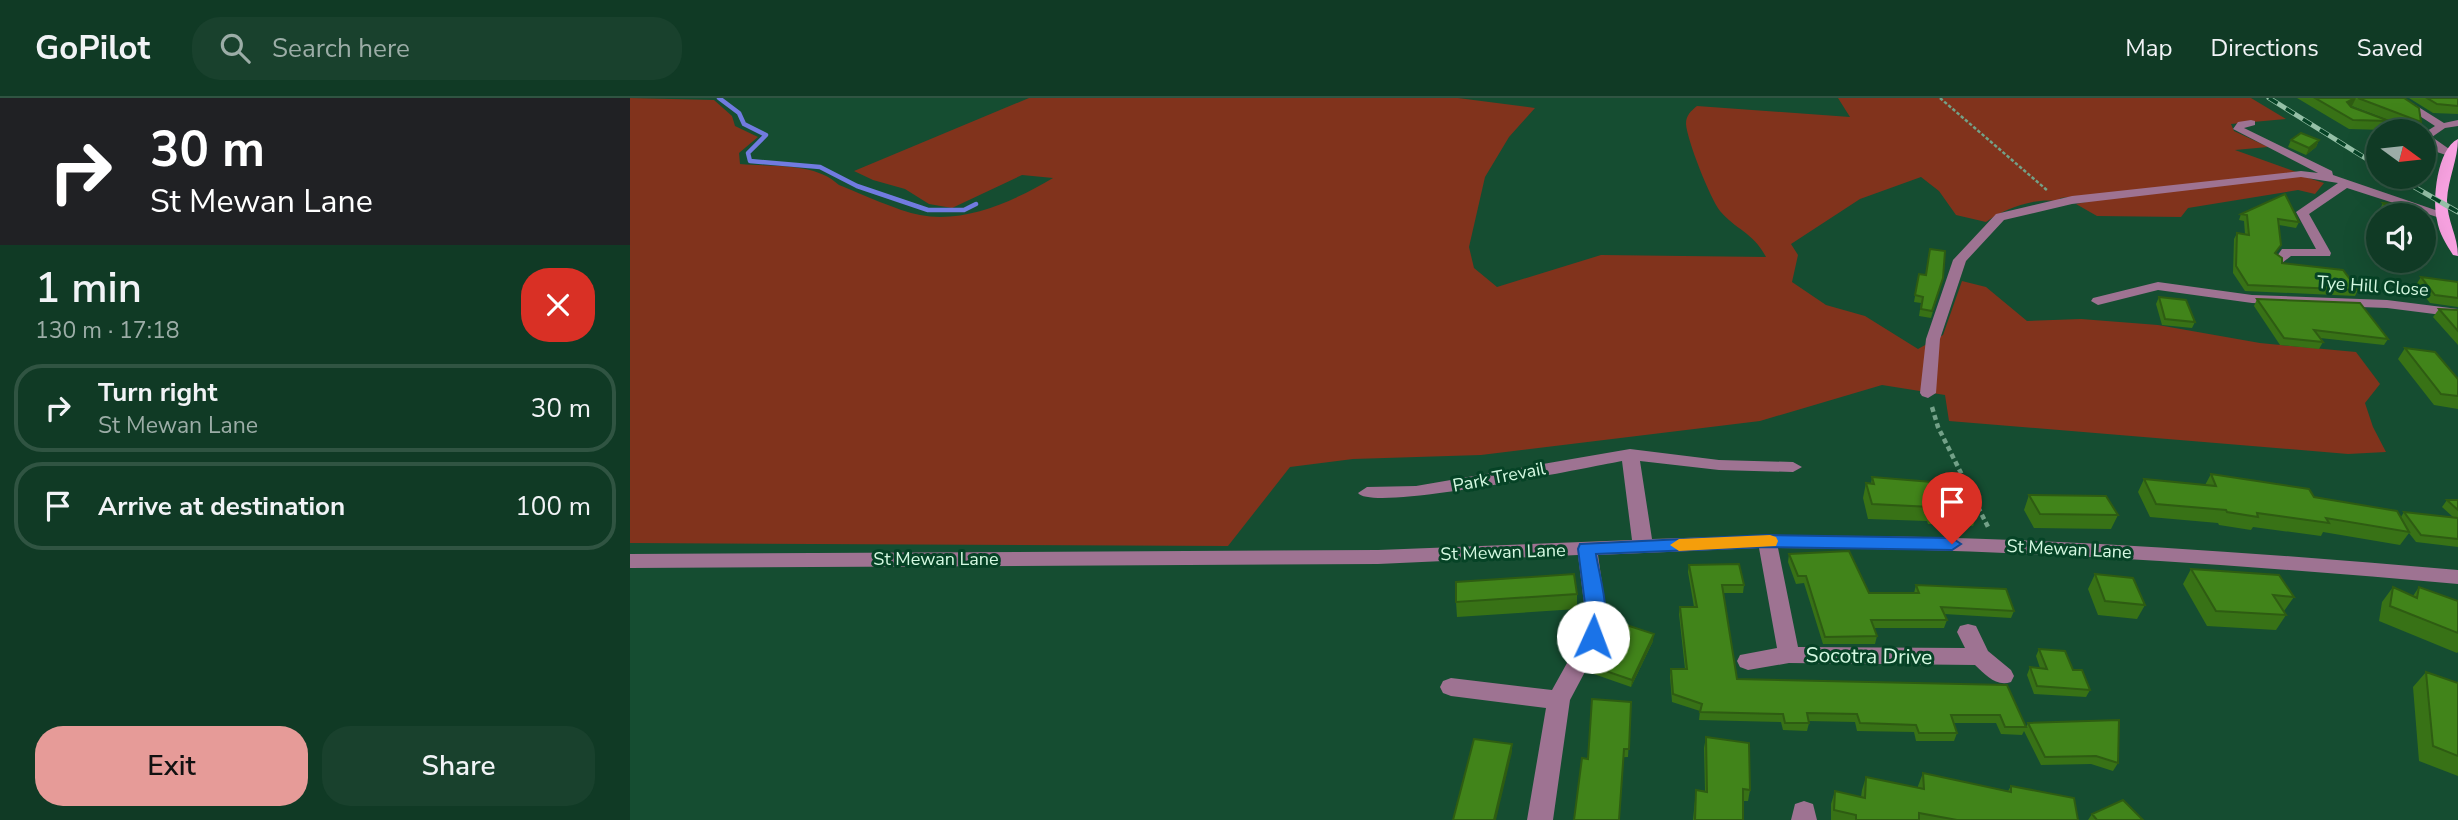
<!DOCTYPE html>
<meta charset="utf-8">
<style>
:root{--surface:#103a25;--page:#19412d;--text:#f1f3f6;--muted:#9cada7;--line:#305442;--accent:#e69b98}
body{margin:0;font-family:"Nunito Sans",sans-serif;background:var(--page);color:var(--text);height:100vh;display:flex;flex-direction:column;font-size:26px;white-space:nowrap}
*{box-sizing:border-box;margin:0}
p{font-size:23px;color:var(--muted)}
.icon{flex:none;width:38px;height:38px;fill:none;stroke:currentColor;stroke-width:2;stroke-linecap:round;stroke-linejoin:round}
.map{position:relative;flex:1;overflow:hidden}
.drawer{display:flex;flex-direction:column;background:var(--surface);width:630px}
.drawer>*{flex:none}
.top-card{background:#202124;color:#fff;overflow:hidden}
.needle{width:46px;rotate:105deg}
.buttons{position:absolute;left:1736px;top:21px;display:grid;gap:14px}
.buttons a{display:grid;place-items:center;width:70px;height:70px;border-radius:50%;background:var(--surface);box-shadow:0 7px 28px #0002,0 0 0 2px var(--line);font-size:35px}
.pin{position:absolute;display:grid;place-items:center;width:60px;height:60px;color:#fff;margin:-72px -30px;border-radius:50% 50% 50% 0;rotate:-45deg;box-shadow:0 0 7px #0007}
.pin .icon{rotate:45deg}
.me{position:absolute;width:77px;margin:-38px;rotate:2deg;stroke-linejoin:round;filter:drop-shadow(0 0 5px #0008)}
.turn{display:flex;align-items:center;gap:24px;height:147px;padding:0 35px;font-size:32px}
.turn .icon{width:91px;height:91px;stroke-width:2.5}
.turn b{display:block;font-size:49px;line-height:60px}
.round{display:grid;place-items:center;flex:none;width:74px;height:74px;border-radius:28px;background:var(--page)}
.head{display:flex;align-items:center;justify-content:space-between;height:119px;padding:0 35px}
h1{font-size:42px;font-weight:600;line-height:52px}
.action{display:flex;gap:14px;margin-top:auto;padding:14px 35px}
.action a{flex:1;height:80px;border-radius:28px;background:var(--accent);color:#111;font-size:28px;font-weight:600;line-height:80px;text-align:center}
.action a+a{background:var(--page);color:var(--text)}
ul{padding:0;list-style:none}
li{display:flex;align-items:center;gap:21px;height:88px;margin:0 14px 10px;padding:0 21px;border:4px solid var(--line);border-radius:28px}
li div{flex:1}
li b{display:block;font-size:26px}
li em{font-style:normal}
header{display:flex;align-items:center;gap:42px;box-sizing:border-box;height:98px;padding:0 35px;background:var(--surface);border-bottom:2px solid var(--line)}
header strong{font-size:33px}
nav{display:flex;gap:38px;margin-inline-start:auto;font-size:24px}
.search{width:490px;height:63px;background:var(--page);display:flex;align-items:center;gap:18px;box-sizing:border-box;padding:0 24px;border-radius:28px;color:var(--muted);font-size:26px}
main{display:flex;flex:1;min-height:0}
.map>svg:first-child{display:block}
</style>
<header>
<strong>GoPilot</strong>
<div class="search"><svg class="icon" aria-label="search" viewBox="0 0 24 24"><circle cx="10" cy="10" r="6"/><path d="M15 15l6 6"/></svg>Search here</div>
<nav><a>Map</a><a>Directions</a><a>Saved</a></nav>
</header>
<main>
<section class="drawer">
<div class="top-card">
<div class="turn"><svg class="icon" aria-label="right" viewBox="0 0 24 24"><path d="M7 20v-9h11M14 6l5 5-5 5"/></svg><div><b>30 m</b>St Mewan Lane</div></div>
</div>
<div class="head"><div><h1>1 min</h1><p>130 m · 17:18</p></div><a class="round" style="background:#d93025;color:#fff"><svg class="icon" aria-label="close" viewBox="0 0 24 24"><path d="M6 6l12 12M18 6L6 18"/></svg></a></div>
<ul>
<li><svg class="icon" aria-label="right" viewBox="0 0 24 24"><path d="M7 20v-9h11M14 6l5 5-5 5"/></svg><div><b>Turn right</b><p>St Mewan Lane</p></div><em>30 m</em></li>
<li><svg class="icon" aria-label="arrive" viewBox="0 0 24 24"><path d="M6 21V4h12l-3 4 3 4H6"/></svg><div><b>Arrive at destination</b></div><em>100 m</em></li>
</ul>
<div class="action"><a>Exit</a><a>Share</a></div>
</section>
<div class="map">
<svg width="1828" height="722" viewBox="0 0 1828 722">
<rect width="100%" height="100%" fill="#154d31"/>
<path fill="#81331c" d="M 0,0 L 84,2 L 102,18 L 105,28 L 128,39 L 109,55 L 110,66 C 142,69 185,64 209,87 C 232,96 268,113 290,117 C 335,126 386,102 423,80 L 392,77 L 322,110 L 299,106 L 275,91 L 243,82 L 224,73 L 399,0 L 828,0 L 905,10 L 879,39 L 855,79 L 839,149 L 844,170 L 867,189 L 971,157 L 1136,159 C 1123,134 1106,132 1090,113 C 1080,100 1057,42 1056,26 C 1056,17 1061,13 1067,8 L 1220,19 L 1208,0 L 1621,0 L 1656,21 L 1601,26 L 1604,33 L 1638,49 L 1605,52 L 1669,75 L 1430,100 L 1431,104 C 1409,98 1374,110 1356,124 L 1326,117 L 1309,93 L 1291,79 L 1230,101 L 1161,146 L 1168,157 L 1162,184 L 1196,207 L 1235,218 L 1288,251 L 1313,237 L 1332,183 L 1356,189 L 1397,223 L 1451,221 L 1528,227 L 1630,245 L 1726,254 L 1750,286 L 1735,305 L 1743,329 L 1756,354 L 1718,356 L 1319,323 L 1315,297 L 1252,287 L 1130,323 L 851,357 L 723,361 L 660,369 L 598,448 L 0,445 Z
M 1672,78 L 1694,85 L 1685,96 L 1668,92 L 1558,110 L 1551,119 L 1467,118 L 1446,106 L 1492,97 Z"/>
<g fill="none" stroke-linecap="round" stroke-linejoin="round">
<path stroke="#717be0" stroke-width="4.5" d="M 89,0 L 109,15 L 114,26 L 136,37 L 118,55 L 120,63 L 190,69 L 227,88 L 298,112 L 334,112 L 346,106"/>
<path stroke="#73a188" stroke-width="2.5" stroke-dasharray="3.5 2" stroke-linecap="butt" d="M 1310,0 L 1418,93"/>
<path stroke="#73a188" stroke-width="4.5" stroke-dasharray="5 3.5" stroke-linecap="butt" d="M 1302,309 L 1308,329 L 1359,431"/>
<path fill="#9e7392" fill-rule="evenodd" d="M 1762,0 L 1774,0 L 1814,25 L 1828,22 L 1828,28 L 1815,30 L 1802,39 L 1822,53 L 1822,57 C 1809,58 1794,48 1794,35 L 1805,28 Z
M 1737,18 L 1779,31 L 1780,33 L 1765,33 L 1734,23 L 1732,21 Z
M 1621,22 L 1625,23 L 1625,27 L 1614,30 L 1702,73 L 1703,77 L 1817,116 L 1807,119 L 1717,90 L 1679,116 L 1701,155 L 1700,158 L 1661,158 L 1652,165 L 1645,161 L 1652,151 L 1686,151 L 1666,114 L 1708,85 L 1671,79 L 1442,106 L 1374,122 L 1336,163 L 1310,241 L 1306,295 L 1298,300 L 1292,298 L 1290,295 L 1296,241 L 1323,162 L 1366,116 L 1442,98 L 1671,73 L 1688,75 L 1603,31 L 1608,24 Z
M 1528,184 L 1622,197 L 1757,202 L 1828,211 L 1828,219 L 1757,210 L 1622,205 L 1528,192 L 1468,207 L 1461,203 L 1463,200 Z
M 1000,351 L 1089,362 L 1163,364 L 1172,369 L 1163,374 L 1089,372 L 1010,363 L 1022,441 C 1291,430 1560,449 1828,472 L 1828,486 C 1602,466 1375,450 1148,450 L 1168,549 L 1335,550 L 1327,534 L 1330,528 L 1338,526 L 1346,528 L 1358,553 L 1381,572 L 1384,578 L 1381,584 C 1366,589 1356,577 1345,567 L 1159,565 L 1118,572 L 1110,569 L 1107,563 L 1110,557 L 1147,550 L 1129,450 L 968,457 L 976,513 L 974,538 L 940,602 L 923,722 L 897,722 L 916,610 L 821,598 L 813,595 L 810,589 L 813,583 L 821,580 L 922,592 L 952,538 L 955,513 L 948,457 L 748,466 L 0,470 L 0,456 L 748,452 L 1002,442 L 992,363 C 958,369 743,415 728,395 L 737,389 L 786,388 Z
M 1174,703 L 1183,706 L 1187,722 L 1161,722 L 1165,706 Z"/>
<path fill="#f8a2e1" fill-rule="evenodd" d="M 1828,41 C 1828,61 1818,81 1817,102 C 1817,123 1828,138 1828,158 L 1823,157 C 1816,146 1809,135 1807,122 C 1802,102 1807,51 1828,41 Z"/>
<g stroke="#95c0a7" stroke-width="5">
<path id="rail" d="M 1639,0 L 1748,68
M 1767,79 L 1828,114"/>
</g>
<use href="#rail" stroke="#064326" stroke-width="3.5" stroke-dasharray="10" stroke-linecap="butt"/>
</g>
<path fill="#387216" d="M 1667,0 L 1774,0 L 1791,24 L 1787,33 L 1722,8 L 1721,8 L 1759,23 L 1755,32 L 1719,31 Z
M 1779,0 L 1828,0 L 1828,16 L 1803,15 Z
M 1661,42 L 1689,42 L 1686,49 L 1676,57 L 1658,49 Z
M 1753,105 L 1790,117 L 1752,117 L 1749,113 Z
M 1611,116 L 1669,124 L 1666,130 L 1649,127 L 1646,156 L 1652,165 L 1728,192 L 1725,198 L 1615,193 L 1603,175 L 1604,141 L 1607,135 L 1615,136 L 1614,123 L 1609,122 Z
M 1794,121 L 1804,133 L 1798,141 L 1794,141 Z
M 1300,151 L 1313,180 L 1301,220 L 1289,218 L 1291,205 L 1284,204 L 1289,176 L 1296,177 Z
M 1791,179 L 1828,184 L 1828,209 L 1800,205 L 1786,187 Z
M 1529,199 L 1565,224 L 1562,230 L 1532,227 L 1526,206 Z
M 1627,201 L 1758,241 L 1754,247 L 1690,240 L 1693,244 L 1689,251 L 1650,247 L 1624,208 Z
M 1809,211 L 1828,212 L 1828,247 L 1803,219 Z
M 1775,250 L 1828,281 L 1828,311 L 1804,307 L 1768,261 Z
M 1581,376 L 1771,419 L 1774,414 L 1823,419 L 1812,409 L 1817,402 L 1828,402 L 1828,449 L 1786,444 L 1779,435 L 1770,447 L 1693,434 L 1691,438 L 1623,429 L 1621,432 L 1589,427 L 1588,425 L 1520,419 L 1508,394 L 1514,381 L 1575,387 Z
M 1242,379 L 1328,392 L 1348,414 L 1343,428 L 1298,426 L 1297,423 L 1238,421 L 1233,400 L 1236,385 L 1241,386 Z
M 1399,397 L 1488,417 L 1481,431 L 1404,430 L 1394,412 Z
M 1159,456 L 1239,495 L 1284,495 L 1286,487 L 1384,513 L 1381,520 L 1314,516 L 1317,522 L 1314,530 L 1244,530 L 1247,538 L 1245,546 L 1193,546 L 1174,485 L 1166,486 L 1158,464 Z
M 1059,467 L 1114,487 L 1113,495 L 1093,495 L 1107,581 L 1377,587 L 1396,629 L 1392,637 L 1371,636 L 1366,625 L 1323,625 L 1327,635 L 1324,643 L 1286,643 L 1284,634 L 1227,633 L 1225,624 L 1178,623 L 1179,625 L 1177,633 L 1153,632 L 1151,624 L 1069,622 L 1070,613 L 1042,604 L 1040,578 L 1041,571 L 1055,571 L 1049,516 L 1050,509 L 1064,509 L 1058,474 Z
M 1561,471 L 1664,499 L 1654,513 L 1656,517 L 1646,532 L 1577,528 L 1553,486 Z
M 1465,476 L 1515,507 L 1507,521 L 1468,517 L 1458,491 Z
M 1763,489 L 1783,498 L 1789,489 L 1828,503 L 1828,554 L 1827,555 L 1749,523 L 1752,504 Z
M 947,496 L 947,511 L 827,519 L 826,504 Z
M 1023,543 L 1001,589 L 958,574 L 958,567 Z
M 1409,551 L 1443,572 L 1460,592 L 1456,599 L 1404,596 L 1397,577 L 1400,569 L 1410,570 L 1406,558 Z
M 1796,574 L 1828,585 L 1828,678 L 1789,663 L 1783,589 Z
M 1001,604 L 998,659 L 958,661 Z
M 1398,625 L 1488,665 L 1483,673 L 1461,666 L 1411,667 L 1394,633 Z
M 1076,639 L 1120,692 L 1118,703 L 1113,703 L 1113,722 L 1063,722 L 1066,692 L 1075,693 L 1074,650 Z
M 1293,675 L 1378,693 L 1381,688 L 1448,722 L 1201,722 L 1201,706 L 1205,693 L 1231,699 L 1232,692 L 1236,679 L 1288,690 L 1288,688 Z
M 1462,716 L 1513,722 L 1458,722 Z"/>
<path fill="#2e5c12" d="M 1726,0 L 1722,8 L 1713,13 L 1717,4 Z
M 1689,42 L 1686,49 L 1676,57 L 1679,50 Z
M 1024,536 L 1023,543 L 1001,589 L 1002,582 Z
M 882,646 L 882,654 L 866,722 L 864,722 Z"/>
<path fill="#41841a" stroke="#2e5c12" stroke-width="2" d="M 1685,0 L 1725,0 L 1717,4 L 1721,9 L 1759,23 L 1723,22 Z
M 1728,0 L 1774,0 L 1789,10 L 1791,24 Z
M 1797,0 L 1828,0 L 1828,8 L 1807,6 Z
M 1671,35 L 1689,42 L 1679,50 L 1661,42 Z
M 1655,96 L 1669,124 L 1648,121 L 1651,147 L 1645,155 L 1652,160 L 1652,165 L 1713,172 L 1728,192 L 1618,187 L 1606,168 L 1607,135 L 1619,137 L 1617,117 L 1611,116 Z
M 1753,105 L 1782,108 L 1790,117 L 1765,117 Z
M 1794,121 L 1804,133 L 1794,131 Z
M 1300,151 L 1315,153 L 1313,180 L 1302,213 L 1291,211 L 1293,199 L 1285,197 L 1289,176 L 1296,177 Z
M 1791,179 L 1828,184 L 1828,200 L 1805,197 Z
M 1529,199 L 1556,202 L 1565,224 L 1535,221 Z
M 1627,201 L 1730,205 L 1758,241 L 1684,232 L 1693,244 L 1654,240 Z
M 1809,211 L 1828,212 L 1828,233 Z
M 1775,250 L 1805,254 L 1828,281 L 1828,298 L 1811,296 Z
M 1581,376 L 1679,391 L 1684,399 L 1767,413 L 1779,434 L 1696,420 L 1699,425 L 1627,415 L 1628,419 L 1597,414 L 1596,412 L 1526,406 L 1514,381 L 1586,388 Z
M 1242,379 L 1326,386 L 1328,392 L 1339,392 L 1348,414 L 1302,412 L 1301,409 L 1242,406 L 1236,385 L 1244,386 Z
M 1399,397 L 1476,398 L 1488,417 L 1410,416 Z
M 1817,402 L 1828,402 L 1828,412 Z
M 1774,414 L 1828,420 L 1828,441 L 1791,437 Z
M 1219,453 L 1239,495 L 1289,495 L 1286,487 L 1376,491 L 1384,513 L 1311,509 L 1317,522 L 1241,522 L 1247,538 L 1195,539 L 1176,478 L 1168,478 L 1159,456 Z
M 1109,466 L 1114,487 L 1092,487 L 1107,581 L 1377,587 L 1396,629 L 1375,629 L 1370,617 L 1321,617 L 1327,635 L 1289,635 L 1286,627 L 1230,625 L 1227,616 L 1177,615 L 1179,625 L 1155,625 L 1153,616 L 1070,614 L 1072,606 L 1043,596 L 1041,571 L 1057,571 L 1050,509 L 1067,509 L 1059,467 Z
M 1561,471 L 1649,477 L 1664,499 L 1643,497 L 1656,517 L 1586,513 Z
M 944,476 L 947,496 L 826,504 L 826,484 Z
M 1465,476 L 1503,480 L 1515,507 L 1475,503 Z
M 1763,489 L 1787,500 L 1789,489 L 1828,503 L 1828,535 L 1760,508 Z
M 981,522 L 1024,536 L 1002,582 L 958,567 Z
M 1409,551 L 1435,553 L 1443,572 L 1452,572 L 1460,592 L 1407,588 L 1400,569 L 1417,571 Z
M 1796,574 L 1828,585 L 1828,658 L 1803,648 Z
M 962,601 L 1001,604 L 999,651 L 994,651 L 989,722 L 944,722 L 952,660 L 958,661 Z
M 1489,622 L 1488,665 L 1466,658 L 1415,659 L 1398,625 Z
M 1076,639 L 1119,645 L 1120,692 L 1113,691 L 1113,722 L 1065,722 L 1066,692 L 1077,694 Z
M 844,641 L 882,646 L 864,722 L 823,722 Z
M 1293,675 L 1381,694 L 1381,688 L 1444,700 L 1448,722 L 1327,722 L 1289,715 L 1289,722 L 1226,722 L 1226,717 L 1204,712 L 1205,693 L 1235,700 L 1236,679 L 1294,691 Z
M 1493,702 L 1513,722 L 1467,722 L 1462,716 Z"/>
<path fill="#1a73e8" stroke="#114b97" stroke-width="2" d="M 1137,437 L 1322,440 L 1331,446 L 1322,452 L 1137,449 L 966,456 C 970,482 983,520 970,544 L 963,546 L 956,544 L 953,539 L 956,514 L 948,451 L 950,446 Z"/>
<path fill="#f59e0b" d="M 1140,437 L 1146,439 L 1148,443 L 1146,448 L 1049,453 L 1040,447 L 1049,441 Z"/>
<g text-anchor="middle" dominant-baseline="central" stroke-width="6" stroke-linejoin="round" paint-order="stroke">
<g font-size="18" fill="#d5f9e2" stroke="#064326">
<text transform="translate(1743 188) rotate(4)">Tye Hill Close</text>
<text transform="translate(869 379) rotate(-11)">Park Trevail</text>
<text transform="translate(1439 451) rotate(3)">St Mewan Lane</text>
<text transform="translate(873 454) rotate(-2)">St Mewan Lane</text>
<text x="306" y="461">St Mewan Lane</text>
</g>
<g font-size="21" fill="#d5f9e2" stroke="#064326">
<text transform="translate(1239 558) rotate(1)">Socotra Drive</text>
</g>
</g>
</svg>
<div class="buttons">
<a><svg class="needle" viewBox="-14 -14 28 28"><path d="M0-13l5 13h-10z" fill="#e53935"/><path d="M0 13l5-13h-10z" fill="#9cada7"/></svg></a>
<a><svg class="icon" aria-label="sound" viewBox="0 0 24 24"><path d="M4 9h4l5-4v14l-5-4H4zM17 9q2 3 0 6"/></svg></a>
</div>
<div class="pin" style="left:1322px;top:446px;background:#d93025"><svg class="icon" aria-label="arrive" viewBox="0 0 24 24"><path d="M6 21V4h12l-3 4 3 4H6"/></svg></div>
<svg class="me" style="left:963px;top:539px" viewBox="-20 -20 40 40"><circle r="19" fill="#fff"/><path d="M0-13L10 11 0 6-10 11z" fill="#1a73e8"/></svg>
</div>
</main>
